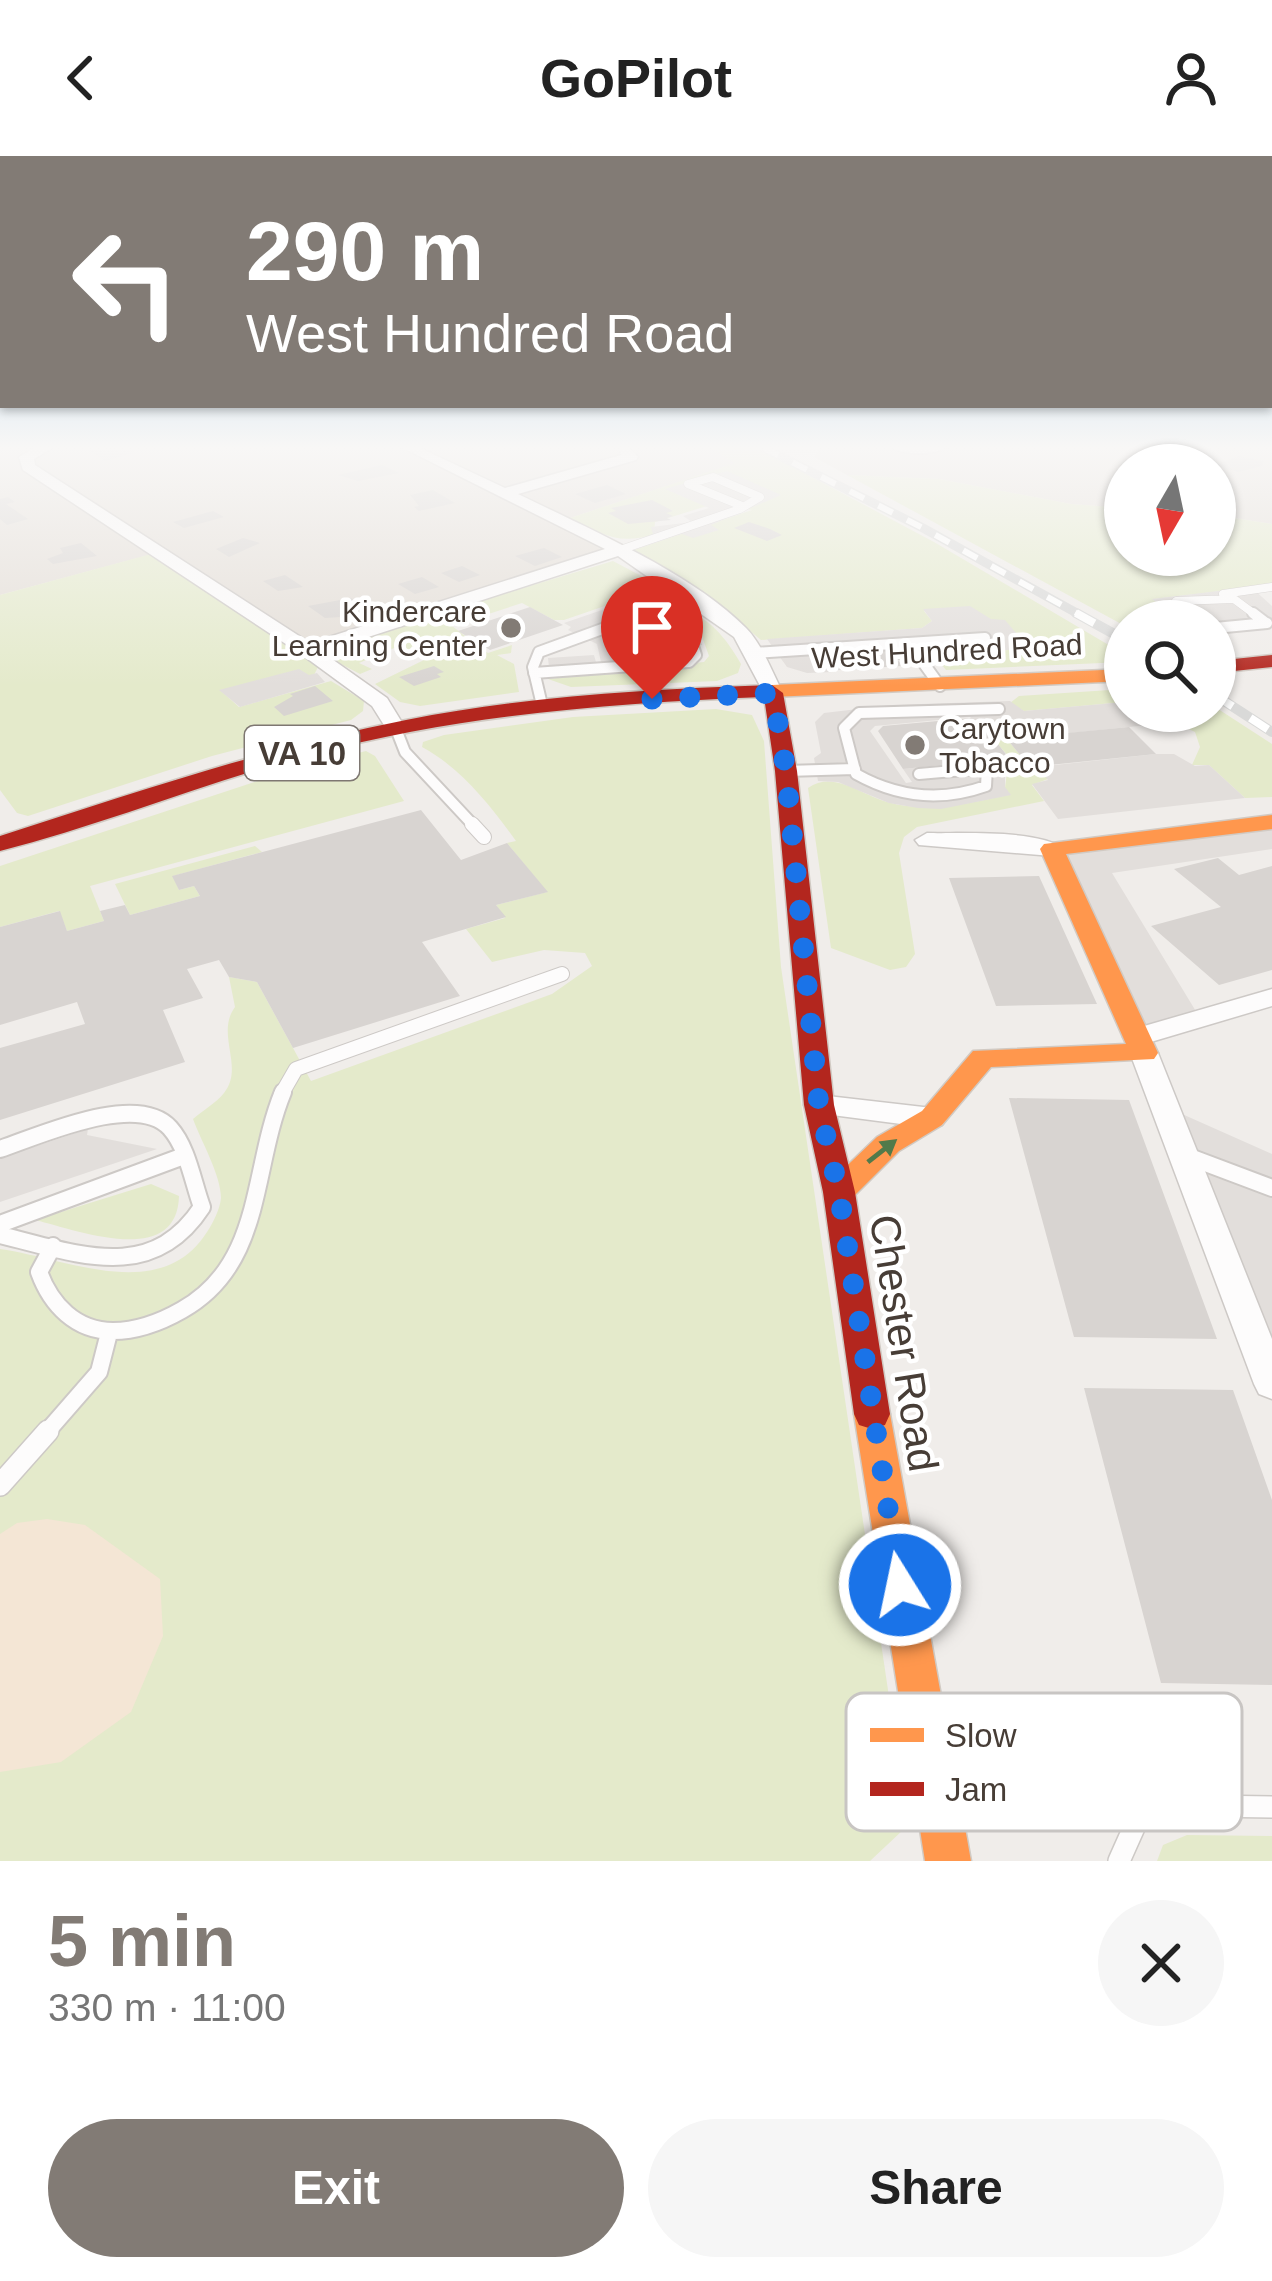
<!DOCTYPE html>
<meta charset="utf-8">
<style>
:root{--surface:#fff;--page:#f6f6f6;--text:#222;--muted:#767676;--accent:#827b75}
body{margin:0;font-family:Helvetica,sans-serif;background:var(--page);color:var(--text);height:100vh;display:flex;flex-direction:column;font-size:45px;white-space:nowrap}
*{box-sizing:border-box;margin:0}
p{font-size:39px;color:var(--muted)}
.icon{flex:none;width:66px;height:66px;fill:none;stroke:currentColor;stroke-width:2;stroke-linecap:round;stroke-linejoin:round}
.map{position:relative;height:1705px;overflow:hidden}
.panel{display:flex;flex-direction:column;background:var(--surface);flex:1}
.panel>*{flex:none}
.guide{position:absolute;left:0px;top:0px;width:1272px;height:252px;box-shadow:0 3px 9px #0004;background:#827b75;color:#fff;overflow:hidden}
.needle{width:78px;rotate:189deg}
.fabs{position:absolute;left:1104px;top:288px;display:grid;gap:24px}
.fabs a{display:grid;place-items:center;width:132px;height:132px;border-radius:50%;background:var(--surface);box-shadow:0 3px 9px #0004;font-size:60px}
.pin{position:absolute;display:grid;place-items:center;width:102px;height:102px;color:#fff;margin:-123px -51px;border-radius:50% 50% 50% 0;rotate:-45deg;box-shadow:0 0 12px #0007}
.pin .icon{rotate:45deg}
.me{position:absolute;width:132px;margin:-66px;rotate:350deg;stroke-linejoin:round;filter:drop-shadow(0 0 9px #0008)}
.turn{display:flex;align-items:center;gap:42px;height:252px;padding:0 48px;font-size:54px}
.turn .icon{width:156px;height:156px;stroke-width:2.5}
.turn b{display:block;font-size:84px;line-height:102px}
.round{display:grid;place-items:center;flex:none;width:126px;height:126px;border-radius:63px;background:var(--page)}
.headline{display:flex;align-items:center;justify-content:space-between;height:204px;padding:0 48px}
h1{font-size:72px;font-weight:700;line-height:90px;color:var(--accent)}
.cta{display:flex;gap:24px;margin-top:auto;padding:24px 48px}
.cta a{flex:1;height:138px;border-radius:72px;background:var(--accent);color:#fff;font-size:48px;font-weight:700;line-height:138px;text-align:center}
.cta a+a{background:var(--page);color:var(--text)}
header{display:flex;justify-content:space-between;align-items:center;height:156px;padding:0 48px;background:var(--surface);font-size:54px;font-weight:700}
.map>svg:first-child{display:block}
</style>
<header><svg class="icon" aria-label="back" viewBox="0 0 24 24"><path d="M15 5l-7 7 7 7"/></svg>GoPilot<svg class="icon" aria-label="person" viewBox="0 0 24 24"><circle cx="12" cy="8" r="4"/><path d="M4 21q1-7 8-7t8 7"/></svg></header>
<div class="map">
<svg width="1272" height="1705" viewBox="0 0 1272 1705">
<rect width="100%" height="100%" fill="#f0edea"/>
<path fill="#e4ded7" d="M 0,292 L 711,292 L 736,307 L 561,365 L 618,394 L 309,493 L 160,396 L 0,439 Z
M 820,292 L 1272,292 L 1272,368 L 1215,359 L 1215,309 L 1125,309 L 1125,352 L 1071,348 L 939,323 L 847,319 L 814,301 Z"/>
<path fill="#e4eacb" d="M 711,292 L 754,292 L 780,304 L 934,386 L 1107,488 L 1125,500 L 1125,506 L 946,514 L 935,501 L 1028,492 L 998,465 L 924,455 L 932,465 L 922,472 L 761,484 L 714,445 L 634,394 L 752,354 L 668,334 L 707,350 L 655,366 L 654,378 C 619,390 602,378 570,362 L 735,307 Z
M 847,319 L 939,323 L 1071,348 L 1125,352 L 1125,399 L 1215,399 L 1215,359 L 1272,368 L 1272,429 L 1154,443 L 1180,465 L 1125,465 L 1125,470 Z
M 151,398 L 318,511 L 314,519 L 220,534 L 239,551 L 331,525 L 364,545 L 363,555 L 351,564 L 212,600 L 28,660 L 17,657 L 0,634 L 0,439 Z
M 613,405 L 662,431 L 667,435 L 658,445 L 643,448 L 631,441 L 564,464 L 554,464 L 522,447 L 452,470 L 488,497 L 512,489 L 511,497 L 497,499 L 514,508 L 519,536 L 420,550 L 400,546 L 375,528 L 424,504 L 399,490 L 359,507 L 372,513 L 360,518 L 335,505 L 324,492 Z
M 679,452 C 708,459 727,483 741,508 L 738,517 L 717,525 L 571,531 L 548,523 L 704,506 L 709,500 L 700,475 L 673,458 Z
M 1125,533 L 1125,546 L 1024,555 L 1010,547 L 1019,540 Z
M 1215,551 L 1272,588 L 1272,641 L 1245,642 L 1209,609 L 1192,609 L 1200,591 L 1195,576 L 1151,555 L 1215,555 Z
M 716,553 L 752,559 L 764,585 L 781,811 L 888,1534 L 903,1674 L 870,1705 L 0,1705 L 0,1093 C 66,1102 161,1149 207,1076 C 213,1067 220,1053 221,1042 C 221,1019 201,985 193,963 C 202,955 216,947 224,937 C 245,911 215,878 235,851 L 229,821 L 257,826 L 311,925 L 552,838 L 592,810 L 585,797 L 544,794 L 492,806 L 466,773 L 505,762 L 496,749 L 547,736 L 507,687 L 516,685 C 490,649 461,612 422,591 L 423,586 L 444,579 L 573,561 Z
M 1007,583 L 1030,611 L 1037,611 L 1048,623 L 1032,629 L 1044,645 L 917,671 L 904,681 L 899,697 L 915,798 L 906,811 L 890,814 L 831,792 L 808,632 C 834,614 861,639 887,646 C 929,658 968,647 1009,639 L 1005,632 L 1009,601 L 995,585 Z
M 366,595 L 375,600 L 404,645 L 90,730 L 104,765 L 67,775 L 59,755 L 0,771 L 0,710 L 291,614 Z
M 255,690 L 262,696 L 173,720 L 179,734 L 194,730 L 200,740 L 130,759 L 115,728 Z
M 151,1028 L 179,1040 C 177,1113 77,1074 35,1064 Z
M 1187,1679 L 1272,1680 L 1272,1705 L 1157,1705 L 1163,1689 Z"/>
<path fill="#f4e6d5" d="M 47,1363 L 85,1369 L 160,1423 L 163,1480 L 131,1556 L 61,1606 L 0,1616 L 0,1378 L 17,1367 Z"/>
<path fill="#e2dedb" d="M 727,315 L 781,339 L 711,369 L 719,374 L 693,382 L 682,378 L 656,385 L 646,381 L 653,378 L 651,371 L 692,366 L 683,360 L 709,352 L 665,333 Z
M 1251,431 L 1272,450 L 1272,471 L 1215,476 L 1215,465 L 1180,465 L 1152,443 Z
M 634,443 L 645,448 L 658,445 L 675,453 L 615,475 L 634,480 L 640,500 L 550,520 L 548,502 L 594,499 L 596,506 L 601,506 L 597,488 L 568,474 L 571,471 L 564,467 Z
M 970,450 L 991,463 L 1005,464 L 1029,492 L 908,503 L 899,491 L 823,497 L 833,516 L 807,517 L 787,511 L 767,483 L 922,472 L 932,465 L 923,453 Z
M 299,513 L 309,519 L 317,517 L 325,526 L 240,551 L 219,534 Z
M 1010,545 L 1024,555 L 1125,546 L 1125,555 L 1152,556 L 1148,569 L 995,585 L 970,561 L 875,570 L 870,575 L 906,627 L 912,626 L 903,613 L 1005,603 L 1005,631 L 1011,639 L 941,653 L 918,652 L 889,647 L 838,626 L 818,625 L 814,602 L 821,597 L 815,566 L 824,557 L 892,549 Z
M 1156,598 L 1174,598 L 1195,610 L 1209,609 L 1245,642 L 1058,663 L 1032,628 L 1048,624 L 1037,611 Z
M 1272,669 L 1272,693 L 1112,717 L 1200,862 L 1137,881 L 1052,693 Z
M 1164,950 L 1272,998 L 1272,1229 Z
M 88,973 L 87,979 L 157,993 L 0,1046 L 0,1002 Z"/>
<path fill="#d8d4d1" d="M 111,292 L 118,296 L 132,293 L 133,297 L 105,305 L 90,295 Z
M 1239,300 L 1264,305 L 1262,310 L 1238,316 L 1215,309 Z
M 382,309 L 399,317 L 358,325 L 338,319 Z
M 607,329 L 626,338 L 595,347 L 575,338 Z
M 433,334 L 455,347 L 419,355 L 414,351 L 419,350 L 410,339 Z
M 8,341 L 15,346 L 6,348 L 28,363 L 7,369 L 0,363 L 0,343 Z
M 652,344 L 673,355 L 666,357 L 673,360 L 667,362 L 671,364 L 628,368 L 608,357 L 616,355 L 611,352 Z
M 213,355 L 224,361 L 184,372 L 173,366 Z
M 749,366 L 770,373 L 782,379 L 767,385 L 734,372 Z
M 243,382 L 260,387 L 229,401 L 216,393 Z
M 81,387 L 97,400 L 53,408 L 47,403 L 63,397 L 60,392 Z
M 544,392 L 562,401 L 535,410 L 515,400 Z
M 462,410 L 480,419 L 459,426 L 441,417 Z
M 285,419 L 303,431 L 278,435 L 263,425 Z
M 422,421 L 439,431 L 415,438 L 398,428 Z
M 351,442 L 363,450 L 355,452 L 360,456 L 341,461 L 325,462 L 308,450 Z
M 530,451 L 563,469 L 490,494 L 458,475 Z
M 674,477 L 698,479 L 702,489 L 680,491 L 683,499 L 648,501 L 642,492 L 641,479 Z
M 901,494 L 908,503 L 898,504 L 902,510 L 837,514 L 827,498 Z
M 434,510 L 444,516 L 437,518 L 441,521 L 414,530 L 399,521 Z
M 315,530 L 333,545 L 284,560 L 274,551 L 293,540 L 290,538 Z
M 971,562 L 982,568 L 1009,602 L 903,613 L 878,575 L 883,570 Z
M 1129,571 L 1156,598 L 1030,611 L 1007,583 Z
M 421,654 L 461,704 L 507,687 L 548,736 L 496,749 L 506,761 L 422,786 L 460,840 L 293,892 L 257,826 L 229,821 L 219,804 L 187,813 L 203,842 L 163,854 L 185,906 L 0,964 L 0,892 L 85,868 L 77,846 L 0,869 L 0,771 L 60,755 L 67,775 L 104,765 L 100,755 L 125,749 L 130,759 L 200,740 L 194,730 L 179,734 L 172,720 Z
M 1218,702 L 1239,719 L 1272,710 L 1272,814 L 1219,829 L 1151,770 L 1221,751 L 1174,713 Z
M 1039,720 L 1097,848 L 996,850 L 949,722 Z
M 1009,942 L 1129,944 L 1217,1183 L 1074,1181 Z
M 1084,1232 L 1233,1234 L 1272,1344 L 1272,1529 L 1161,1527 Z"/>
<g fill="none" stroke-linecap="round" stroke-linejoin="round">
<g stroke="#cdc9c6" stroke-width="9">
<path id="lane-far4" d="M 620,394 L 740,353 L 760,341 L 713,321 L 688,328 L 742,350
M 1223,438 L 1272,431
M 651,454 L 663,460
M 637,460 L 692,440
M 1195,460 L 1176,445 L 1234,443 L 1257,460"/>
</g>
<g stroke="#cdc9c6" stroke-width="14">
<path id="lane-far3" d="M 657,457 L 689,479
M 1191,457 L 1201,465
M 1253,457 L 1266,467
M 1215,472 L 1267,467
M 909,487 L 940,530
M 753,497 L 985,482
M 534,517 L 689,506 L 696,499 L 693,490
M 542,549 L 533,511 L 539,496 L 646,457
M 396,573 L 405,596 L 475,671
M 786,615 L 855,613
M 919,618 L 987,612 L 986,630 C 941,646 897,641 856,618 L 844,572 L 859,557 L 999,553"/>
</g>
<g stroke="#cdc9c6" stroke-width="16">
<path id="lane-far2" d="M 472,668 L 484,681
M 281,939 L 296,913 L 562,818"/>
</g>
<g stroke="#cdc9c6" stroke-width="20">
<path id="lane-far1" d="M 0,993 C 39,980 137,935 170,972 C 188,992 193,1027 202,1051 C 151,1129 76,1097 0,1079
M 1187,1000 L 1272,1032
M 0,1068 L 181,1001
M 53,1090 L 39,1116 C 51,1149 76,1175 113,1175 C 138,1175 161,1166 182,1154 C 264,1108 251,1014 283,936
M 45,1278 L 99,1216 L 109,1177"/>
</g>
<g stroke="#cdc9c6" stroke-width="24">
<path id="lane" d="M 0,1329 L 48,1275
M 1119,1705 L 1144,1649 L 1272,1651"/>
</g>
<g stroke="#cdc9c6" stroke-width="3">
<path id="street" d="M 34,292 L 52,292 L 34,303 L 35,309 L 310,487 L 605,393 L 403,292 L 420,292 L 505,332 L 621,299 L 619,292 L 629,292 L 638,301 L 636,304 L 518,338 C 587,372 692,417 746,472 C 762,488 772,516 783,537 L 780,541 L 766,541 L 734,481 L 618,400 L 322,496 L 387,542 L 406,573 L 403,577 L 389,577 L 372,550 L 301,498 L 23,314 L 19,301 Z
M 893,292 L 945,292 C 934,299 904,299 893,292 Z
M 927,677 C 961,678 1039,673 1064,693 L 1052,700 L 919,689 L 915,684 Z
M 1272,833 L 1272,850 L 1144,888 L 1158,897 L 1272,1183 L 1272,1243 L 1259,1238 L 1254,1228 L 1130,897 L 1137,890 L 1123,881 L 1127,875 Z
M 819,939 L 932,952 L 942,955 L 947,962 L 942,969 L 932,972 L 809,956 L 804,949 L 809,942 Z"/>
</g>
<g stroke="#d1cac3" stroke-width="3">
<path id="slow" d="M 1125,513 L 1125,525 L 772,541 L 762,535 L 772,529 Z
M 1272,659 L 1272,673 L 1066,698 L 1158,897 L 1154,903 L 991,911 L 942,969 L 899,995 L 850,1044 L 828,1044 L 823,1036 L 828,1028 L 877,981 L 922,955 L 973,895 L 1126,888 L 1040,693 L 1044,688 Z
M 872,1243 L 885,1247 L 890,1258 L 971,1705 L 925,1705 L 854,1258 L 859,1247 Z"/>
</g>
<g stroke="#d1cac3" stroke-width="3">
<path id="jam" d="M 1272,499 L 1272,511 L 1215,517 L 1215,505 Z
M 772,529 L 783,537 L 797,615 L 834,949 L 855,1036 L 890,1258 L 885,1269 L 872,1273 L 859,1269 L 854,1258 L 823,1036 L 804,949 L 775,615 L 764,541 C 611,547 461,559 313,598 C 207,626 106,668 0,695 L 0,680 C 134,637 268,591 406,564 C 527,540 650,533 772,529 Z"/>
</g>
<use href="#lane-far4" stroke="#fdfcfc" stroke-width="8"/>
<use href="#lane-far3" stroke="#fdfcfc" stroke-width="10"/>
<use href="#lane-far2" stroke="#fdfcfc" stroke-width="14"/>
<use href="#lane-far1" stroke="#fdfcfc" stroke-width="16"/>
<use href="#lane" stroke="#fdfcfc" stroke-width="21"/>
<use href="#street" fill="#fdfcfc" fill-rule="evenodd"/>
<use href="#slow" fill="#ff974d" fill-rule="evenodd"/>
<use href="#jam" fill="#b3261e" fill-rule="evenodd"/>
<g stroke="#d9d9d8" stroke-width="9">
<path id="rail-far1" d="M 764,292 L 923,372 L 1082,460"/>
</g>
<g stroke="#d9d9d8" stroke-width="10">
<path id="rail" d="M 1076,457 L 1125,484
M 1215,539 L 1272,576"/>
</g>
<use href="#rail-far1" stroke="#fff" stroke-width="6" stroke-dasharray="16" stroke-linecap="butt"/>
<use href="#rail" stroke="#fff" stroke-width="8" stroke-dasharray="21" stroke-linecap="butt"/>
</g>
<defs><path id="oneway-solid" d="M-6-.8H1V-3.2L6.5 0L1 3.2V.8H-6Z" transform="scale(3)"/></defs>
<use fill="#527a4a" href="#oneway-solid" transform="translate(882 995) rotate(-38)"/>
<linearGradient id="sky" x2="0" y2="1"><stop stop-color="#96c8ea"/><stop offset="0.55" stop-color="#f8f7f6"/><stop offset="1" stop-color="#f8f7f6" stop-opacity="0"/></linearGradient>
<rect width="1272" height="530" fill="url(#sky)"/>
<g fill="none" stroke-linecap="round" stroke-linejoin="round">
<path stroke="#1a73e8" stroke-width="21" stroke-dasharray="0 37.8" d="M 652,543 L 773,537 L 786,615 L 819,950 L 839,1036 L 900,1429"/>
</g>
<g fill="#827b75" stroke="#fff" stroke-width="4.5">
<circle cx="511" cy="472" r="12"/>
<circle cx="915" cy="589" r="12"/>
</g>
<g text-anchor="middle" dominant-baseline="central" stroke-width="9" stroke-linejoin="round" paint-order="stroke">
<g font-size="30" fill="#473d36" stroke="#fff" text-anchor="end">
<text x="487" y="455">Kindercare<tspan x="487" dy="34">Learning Center</tspan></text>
<text x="939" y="572" text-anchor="start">Carytown<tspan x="939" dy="34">Tobacco</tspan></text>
</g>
<g font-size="30" fill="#473d36" stroke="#fff">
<text transform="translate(947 495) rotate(-3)">West Hundred Road</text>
</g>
<rect fill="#fff" stroke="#7e7772" stroke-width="3" x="245" y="570" width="114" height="54" rx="9"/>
<g font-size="33" font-weight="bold" fill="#473d36">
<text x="302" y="597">VA 10</text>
</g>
<g font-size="42" fill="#473d36" stroke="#fff">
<text transform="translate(904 1187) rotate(81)">Chester Road</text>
</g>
</g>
<rect x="846" y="1537" width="396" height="138" rx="18" fill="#fff" stroke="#c8c5c3" stroke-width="3"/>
<rect x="870" y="1572" width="54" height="14" fill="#ff974d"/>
<rect x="870" y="1626" width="54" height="14" fill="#b3261e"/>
<g font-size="33" fill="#473d36">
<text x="945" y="1591">Slow</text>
<text x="945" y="1645">Jam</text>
</g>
</svg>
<div class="fabs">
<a><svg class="needle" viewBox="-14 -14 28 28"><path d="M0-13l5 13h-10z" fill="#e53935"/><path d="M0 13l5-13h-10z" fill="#767676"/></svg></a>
<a><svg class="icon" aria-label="search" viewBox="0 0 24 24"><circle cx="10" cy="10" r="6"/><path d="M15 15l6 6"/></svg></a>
</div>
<div class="pin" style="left:652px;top:543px;background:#d93025"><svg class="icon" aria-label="arrive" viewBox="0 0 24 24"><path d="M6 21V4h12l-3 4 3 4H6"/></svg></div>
<svg class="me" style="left:900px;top:1429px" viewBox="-20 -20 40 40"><circle r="17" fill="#1a73e8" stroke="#fff" stroke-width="3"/><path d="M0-11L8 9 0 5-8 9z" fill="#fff"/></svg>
<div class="guide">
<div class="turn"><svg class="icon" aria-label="left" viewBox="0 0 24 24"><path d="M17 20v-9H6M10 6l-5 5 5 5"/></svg><div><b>290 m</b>West Hundred Road</div></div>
</div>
</div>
<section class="panel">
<div class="headline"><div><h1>5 min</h1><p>330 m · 11:00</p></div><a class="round"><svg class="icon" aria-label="close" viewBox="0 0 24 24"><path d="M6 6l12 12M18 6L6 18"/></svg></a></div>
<div class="cta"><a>Exit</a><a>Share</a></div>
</section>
